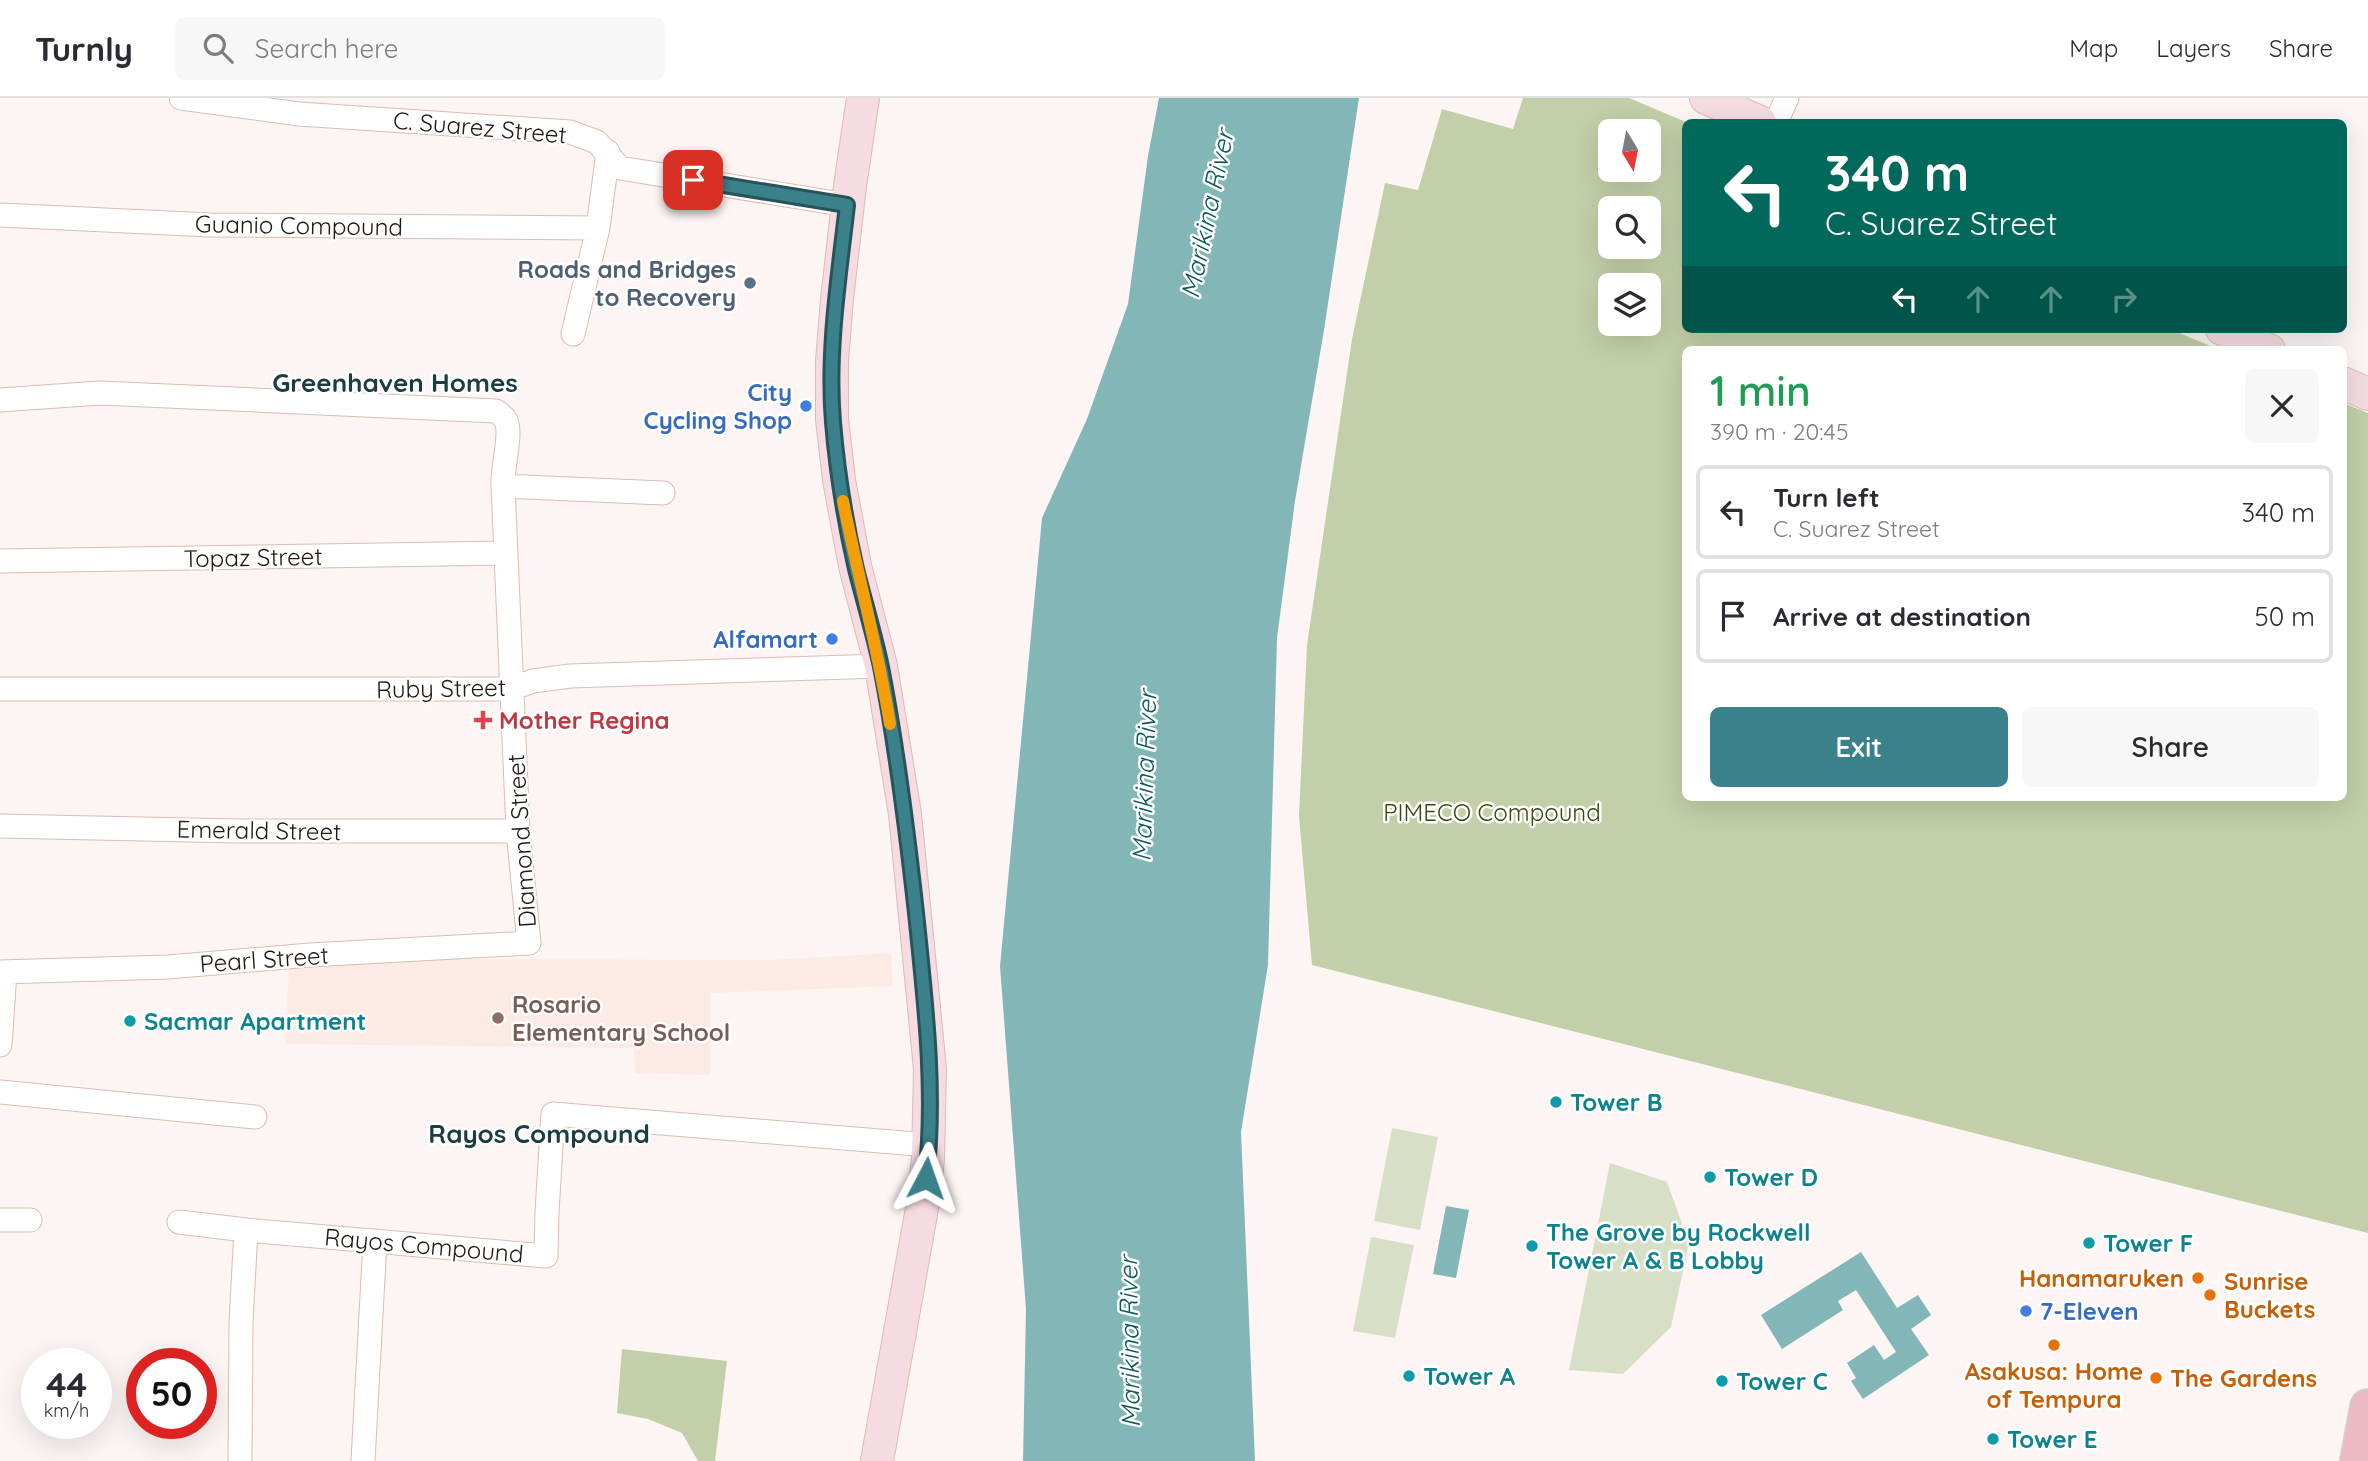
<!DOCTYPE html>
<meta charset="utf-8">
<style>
:root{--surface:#fff;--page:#f7f7f7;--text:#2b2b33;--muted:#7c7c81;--line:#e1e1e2;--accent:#3a818b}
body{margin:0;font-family:Quicksand,sans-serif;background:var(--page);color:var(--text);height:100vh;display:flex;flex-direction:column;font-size:26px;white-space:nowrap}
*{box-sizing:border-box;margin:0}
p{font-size:23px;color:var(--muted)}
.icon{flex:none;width:38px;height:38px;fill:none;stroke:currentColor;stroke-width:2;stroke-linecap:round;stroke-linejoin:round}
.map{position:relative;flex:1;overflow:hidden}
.side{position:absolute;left:1682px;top:248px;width:665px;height:455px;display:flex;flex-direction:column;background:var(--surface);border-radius:10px;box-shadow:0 7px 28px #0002}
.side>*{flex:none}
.banner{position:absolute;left:1682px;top:21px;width:665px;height:214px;border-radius:10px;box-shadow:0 7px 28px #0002;background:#00695c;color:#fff;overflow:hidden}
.needle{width:46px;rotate:170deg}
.controls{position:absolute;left:1598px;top:21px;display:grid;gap:14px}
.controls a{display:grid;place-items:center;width:63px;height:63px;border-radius:10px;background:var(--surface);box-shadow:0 7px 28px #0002;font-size:35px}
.speed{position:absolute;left:21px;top:1250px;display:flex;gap:14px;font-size:35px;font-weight:700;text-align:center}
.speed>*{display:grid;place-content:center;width:91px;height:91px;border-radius:50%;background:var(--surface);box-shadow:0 7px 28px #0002;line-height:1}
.speed small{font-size:18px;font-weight:400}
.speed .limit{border:10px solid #d22;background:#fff;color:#111}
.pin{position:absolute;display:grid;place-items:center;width:60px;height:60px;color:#fff;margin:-30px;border-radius:14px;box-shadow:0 4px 10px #0006}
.me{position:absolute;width:77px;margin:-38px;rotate:4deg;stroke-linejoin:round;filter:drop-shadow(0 0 5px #0008)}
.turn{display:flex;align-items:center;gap:24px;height:147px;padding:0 28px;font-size:32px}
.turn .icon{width:91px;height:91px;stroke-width:2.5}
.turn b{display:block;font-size:49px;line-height:60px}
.lanes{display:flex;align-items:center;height:66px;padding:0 28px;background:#0003;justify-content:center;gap:35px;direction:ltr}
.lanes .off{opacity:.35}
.round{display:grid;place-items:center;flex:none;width:74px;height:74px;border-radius:10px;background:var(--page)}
.overview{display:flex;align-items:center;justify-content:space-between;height:119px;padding:0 28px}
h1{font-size:42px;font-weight:600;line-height:52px;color:#1e9e55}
.button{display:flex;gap:14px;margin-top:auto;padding:14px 28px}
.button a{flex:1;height:80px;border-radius:10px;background:var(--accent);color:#fff;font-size:28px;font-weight:600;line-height:80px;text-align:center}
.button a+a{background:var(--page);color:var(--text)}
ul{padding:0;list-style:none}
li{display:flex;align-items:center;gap:21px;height:94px;margin:0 14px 10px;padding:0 14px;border:4px solid var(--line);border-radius:10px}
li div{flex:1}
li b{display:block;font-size:26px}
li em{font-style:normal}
header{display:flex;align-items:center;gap:42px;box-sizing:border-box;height:98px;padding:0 35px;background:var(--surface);border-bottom:2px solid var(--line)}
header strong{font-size:33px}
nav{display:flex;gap:38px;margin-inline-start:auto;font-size:24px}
.search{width:490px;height:63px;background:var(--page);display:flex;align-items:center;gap:18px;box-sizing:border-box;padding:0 24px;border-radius:10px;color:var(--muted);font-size:26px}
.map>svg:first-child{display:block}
</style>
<header>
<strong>Turnly</strong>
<div class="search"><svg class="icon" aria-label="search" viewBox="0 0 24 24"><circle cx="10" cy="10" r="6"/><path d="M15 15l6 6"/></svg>Search here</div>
<nav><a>Map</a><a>Layers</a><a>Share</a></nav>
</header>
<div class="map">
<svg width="2368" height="1363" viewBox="0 0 2368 1363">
<rect width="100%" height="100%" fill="#fcf5f3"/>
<path fill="#fbebe4" d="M 891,855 L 893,888 L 710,895 L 710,977 L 635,975 L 634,950 L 285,946 L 289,869 L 414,861 L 771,862 Z"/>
<path fill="#d7e0c6" d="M 1392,1030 L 1438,1039 L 1420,1132 L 1374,1123 Z
M 1610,1065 L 1667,1084 L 1689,1145 L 1671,1229 L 1623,1276 L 1569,1272 Z
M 1371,1139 L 1414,1147 L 1395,1240 L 1353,1233 Z"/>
<path fill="#c2cfa8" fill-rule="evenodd" d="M 1523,0 L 1629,0 L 1686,24 L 1685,231 L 2170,231 L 2220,252 L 1685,252 L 1685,700 L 2343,700 L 2343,305 L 2368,315 L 2368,1135 L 1312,867 L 1299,718 L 1307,547 L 1352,241 L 1385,85 L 1418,92 L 1442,11 L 1513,31 ZM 1610,33 L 1648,33 L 1648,72 L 1610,72 ZM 1610,110 L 1648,110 L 1648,149 L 1610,149 ZM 1610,187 L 1648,187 L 1648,226 L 1610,226 Z
M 622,1251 L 727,1263 L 715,1363 L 698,1363 L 682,1335 L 648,1321 L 617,1315 Z"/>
<path fill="#83b6b6" d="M 1159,0 L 1359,0 L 1324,232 L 1295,403 L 1277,540 L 1268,867 L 1241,1034 L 1255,1363 L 1023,1363 L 1026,1211 L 1000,868 L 1042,420 L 1087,321 L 1128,206 L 1148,58 Z
M 1446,1108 L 1469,1112 L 1456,1180 L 1433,1176 Z
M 1861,1154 L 1897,1210 L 1918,1197 L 1931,1217 L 1911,1231 L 1929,1257 L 1863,1301 L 1851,1283 L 1856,1280 L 1847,1265 L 1874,1247 L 1884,1262 L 1896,1254 L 1856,1192 L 1838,1203 L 1843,1212 L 1782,1251 L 1761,1217 Z"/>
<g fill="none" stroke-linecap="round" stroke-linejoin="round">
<g stroke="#dbbdb1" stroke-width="25">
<path id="minor" d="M 181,0 L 299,16 L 570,34 L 597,44 L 620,70 L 847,107
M 1776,24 L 1787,0
M 0,117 L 210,127 L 598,130
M 573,236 L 598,130 L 608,54
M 0,302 L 100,295 L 496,313 C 501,317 506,320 507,326 C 511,339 502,371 503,388
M 0,463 L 506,455
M 0,591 L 511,591 L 533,583 L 570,578 L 881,568
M 0,728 L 238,733 L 518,733
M 0,874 L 168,869 L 310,857 L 529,845 L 518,733 L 503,388 L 663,395
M 0,947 L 5,874
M 0,994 L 255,1019
M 0,1122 L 30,1122
M 179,1124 L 246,1132 L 546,1158 L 547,1114 L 553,1016 L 928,1047
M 240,1363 L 241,1224 L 246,1132
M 363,1363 L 375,1143"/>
</g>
<g stroke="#dbbdb1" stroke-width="34">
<path id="secondary" d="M 863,0 L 850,88 L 837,201 L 832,263 L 832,321 L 839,382 L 855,468 L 881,568 L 905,716 L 930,971 L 928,1061 L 924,1099 L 877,1363
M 1706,0 L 1760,24
M 2222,231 L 2269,252
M 2343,285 L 2368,296"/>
</g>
<g stroke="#d3d1d0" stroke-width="38">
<path id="primary" d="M 2358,1363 L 2368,1309"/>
</g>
<use href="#minor" stroke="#fff" stroke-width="23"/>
<use href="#secondary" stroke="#f6dce2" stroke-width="32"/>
<use href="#primary" stroke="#edb9c5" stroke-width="35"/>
</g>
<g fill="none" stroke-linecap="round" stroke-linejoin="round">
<g stroke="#26545a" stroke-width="18">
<path id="route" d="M 693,82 L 847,107 C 839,178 827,253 833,324 C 837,373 845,423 856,471 C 864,503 874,536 881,569 C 897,650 907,733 916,815 C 925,903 936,992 926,1080"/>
</g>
<use href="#route" stroke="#3a818b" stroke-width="12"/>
<path stroke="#f59e0b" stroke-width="12" d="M 843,403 C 858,478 878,551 890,626"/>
</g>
<circle fill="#5c6f8a" stroke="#fff" stroke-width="2.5" cx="750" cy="185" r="7"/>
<g fill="#3f7fe0" stroke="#fff" stroke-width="2.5">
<circle cx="806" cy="308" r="7"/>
<circle cx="832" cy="541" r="7"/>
<circle cx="2026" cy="1213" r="7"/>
</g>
<path fill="#e0444e" stroke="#fff" stroke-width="2.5" d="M479.5 611.5h7v7h7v7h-7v7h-7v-7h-7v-7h7z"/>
<circle fill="#8d6e63" stroke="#fff" stroke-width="2.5" cx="498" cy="920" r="7"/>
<g fill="#0f9aa8" stroke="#fff" stroke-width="2.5">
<circle cx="130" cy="923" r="7"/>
<circle cx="1556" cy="1004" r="7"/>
<circle cx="1710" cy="1079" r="7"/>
<circle cx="2089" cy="1145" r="7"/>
<circle cx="1532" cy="1148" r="7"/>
<circle cx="1409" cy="1278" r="7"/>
<circle cx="1722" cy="1283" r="7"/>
<circle cx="1993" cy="1341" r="7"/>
</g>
<g fill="#e8710a" stroke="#fff" stroke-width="2.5">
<circle cx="2198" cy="1180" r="7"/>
<circle cx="2210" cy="1197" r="7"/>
<circle cx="2054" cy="1247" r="7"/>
<circle cx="2156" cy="1280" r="7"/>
</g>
<g text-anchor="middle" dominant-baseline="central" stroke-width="5" stroke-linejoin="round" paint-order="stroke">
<g font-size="24" fill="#211712" stroke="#fff">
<text transform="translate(480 29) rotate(5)">C. Suarez Street</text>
<text transform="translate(299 127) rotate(1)">Guanio Compound</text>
<text transform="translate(253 459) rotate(-1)">Topaz Street</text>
<text transform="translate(441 590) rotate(-1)">Ruby Street</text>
<text transform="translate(259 732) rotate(1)">Emerald Street</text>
<text transform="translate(521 743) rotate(-94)">Diamond Street</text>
<text transform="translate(264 861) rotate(-4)">Pearl Street</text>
<text transform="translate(424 1147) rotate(5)">Rayos Compound</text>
</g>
<g font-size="24" font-weight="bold" fill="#4e5e75" stroke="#fff" text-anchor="end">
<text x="736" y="171">Roads and Bridges<tspan x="736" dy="28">to Recovery</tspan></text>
</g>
<g font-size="24" font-weight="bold" fill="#366cbe" stroke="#fff" text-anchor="end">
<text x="792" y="294">City<tspan x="792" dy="28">Cycling Shop</tspan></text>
<text x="818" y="541">Alfamart</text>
<text x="2040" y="1213" text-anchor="start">7-Eleven</text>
</g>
<g font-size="24" font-weight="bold" fill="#be3a42" stroke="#fff" text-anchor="start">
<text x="499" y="622">Mother Regina</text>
</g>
<g font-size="24" fill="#3a480b" stroke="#fff">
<text x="1492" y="714">PIMECO Compound</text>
</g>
<g font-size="24" font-weight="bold" fill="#785e54" stroke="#fff" text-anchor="start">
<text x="512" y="906">Rosario<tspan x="512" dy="28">Elementary School</tspan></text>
</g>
<g font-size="24" font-weight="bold" fill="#0d838f" stroke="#fff" text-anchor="start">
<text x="144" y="923">Sacmar Apartment</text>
<text x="1570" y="1004">Tower B</text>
<text x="1724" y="1079">Tower D</text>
<text x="1546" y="1134">The Grove by Rockwell<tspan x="1546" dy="28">Tower A &amp; B Lobby</tspan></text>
<text x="2103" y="1145">Tower F</text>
<text x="1423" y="1278">Tower A</text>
<text x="1736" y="1283">Tower C</text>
<text x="2007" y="1341">Tower E</text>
</g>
<g font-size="24" font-weight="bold" fill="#c56008" stroke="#fff" text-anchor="start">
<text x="2184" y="1180" text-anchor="end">Hanamaruken</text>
<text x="2224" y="1183">Sunrise<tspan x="2224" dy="28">Buckets</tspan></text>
<text x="2054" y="1273" text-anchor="middle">Asakusa: Home<tspan x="2054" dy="28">of Tempura</tspan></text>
<text x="2170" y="1280">The Gardens</text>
</g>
<g font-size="26" font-style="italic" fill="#0d5859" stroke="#fff">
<text transform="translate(1207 116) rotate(-78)">Marikina River</text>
<text transform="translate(1144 678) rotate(-88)">Marikina River</text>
<text transform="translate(1129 1244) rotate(-91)">Marikina River</text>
</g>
<g font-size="26" font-weight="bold" fill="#1b3d42" stroke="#fff">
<text x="395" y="284">Greenhaven Homes</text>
<text x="539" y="1035">Rayos Compound</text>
</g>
</g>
</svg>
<div class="controls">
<a><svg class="needle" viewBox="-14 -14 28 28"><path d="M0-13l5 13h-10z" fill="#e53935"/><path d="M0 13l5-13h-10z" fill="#7c7c81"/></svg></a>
<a><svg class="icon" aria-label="search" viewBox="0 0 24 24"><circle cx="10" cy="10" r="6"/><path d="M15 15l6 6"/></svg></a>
<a><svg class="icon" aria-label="layers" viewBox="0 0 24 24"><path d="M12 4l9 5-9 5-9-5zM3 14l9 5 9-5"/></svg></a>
</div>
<div class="speed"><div>44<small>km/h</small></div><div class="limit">50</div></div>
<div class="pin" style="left:693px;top:82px;background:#d93025"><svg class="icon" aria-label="arrive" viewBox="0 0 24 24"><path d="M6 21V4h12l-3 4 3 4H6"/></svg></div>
<svg class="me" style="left:926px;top:1080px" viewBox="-20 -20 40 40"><path d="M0-17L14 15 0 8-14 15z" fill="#3a818b" stroke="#fff" stroke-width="4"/></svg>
<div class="banner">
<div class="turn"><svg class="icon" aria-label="left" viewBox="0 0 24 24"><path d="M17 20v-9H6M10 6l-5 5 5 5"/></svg><div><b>340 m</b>C. Suarez Street</div></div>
<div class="lanes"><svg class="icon" aria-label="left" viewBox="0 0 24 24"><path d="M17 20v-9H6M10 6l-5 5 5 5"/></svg><svg class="icon off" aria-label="ahead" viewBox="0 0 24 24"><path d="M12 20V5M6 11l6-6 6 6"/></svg><svg class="icon off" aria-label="ahead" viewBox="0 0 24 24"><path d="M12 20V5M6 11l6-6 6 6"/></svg><svg class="icon off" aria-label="right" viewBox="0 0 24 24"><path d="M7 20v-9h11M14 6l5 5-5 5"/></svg></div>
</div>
<section class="side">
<div class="overview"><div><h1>1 min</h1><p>390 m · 20:45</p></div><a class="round"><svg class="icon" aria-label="close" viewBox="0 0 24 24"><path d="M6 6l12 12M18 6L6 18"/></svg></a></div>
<ul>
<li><svg class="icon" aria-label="left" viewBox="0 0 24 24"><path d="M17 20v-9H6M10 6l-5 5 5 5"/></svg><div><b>Turn left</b><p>C. Suarez Street</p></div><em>340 m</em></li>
<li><svg class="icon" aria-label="arrive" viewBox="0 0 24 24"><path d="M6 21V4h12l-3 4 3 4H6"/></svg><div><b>Arrive at destination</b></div><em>50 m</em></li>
</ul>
<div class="button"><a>Exit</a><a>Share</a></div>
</section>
</div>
